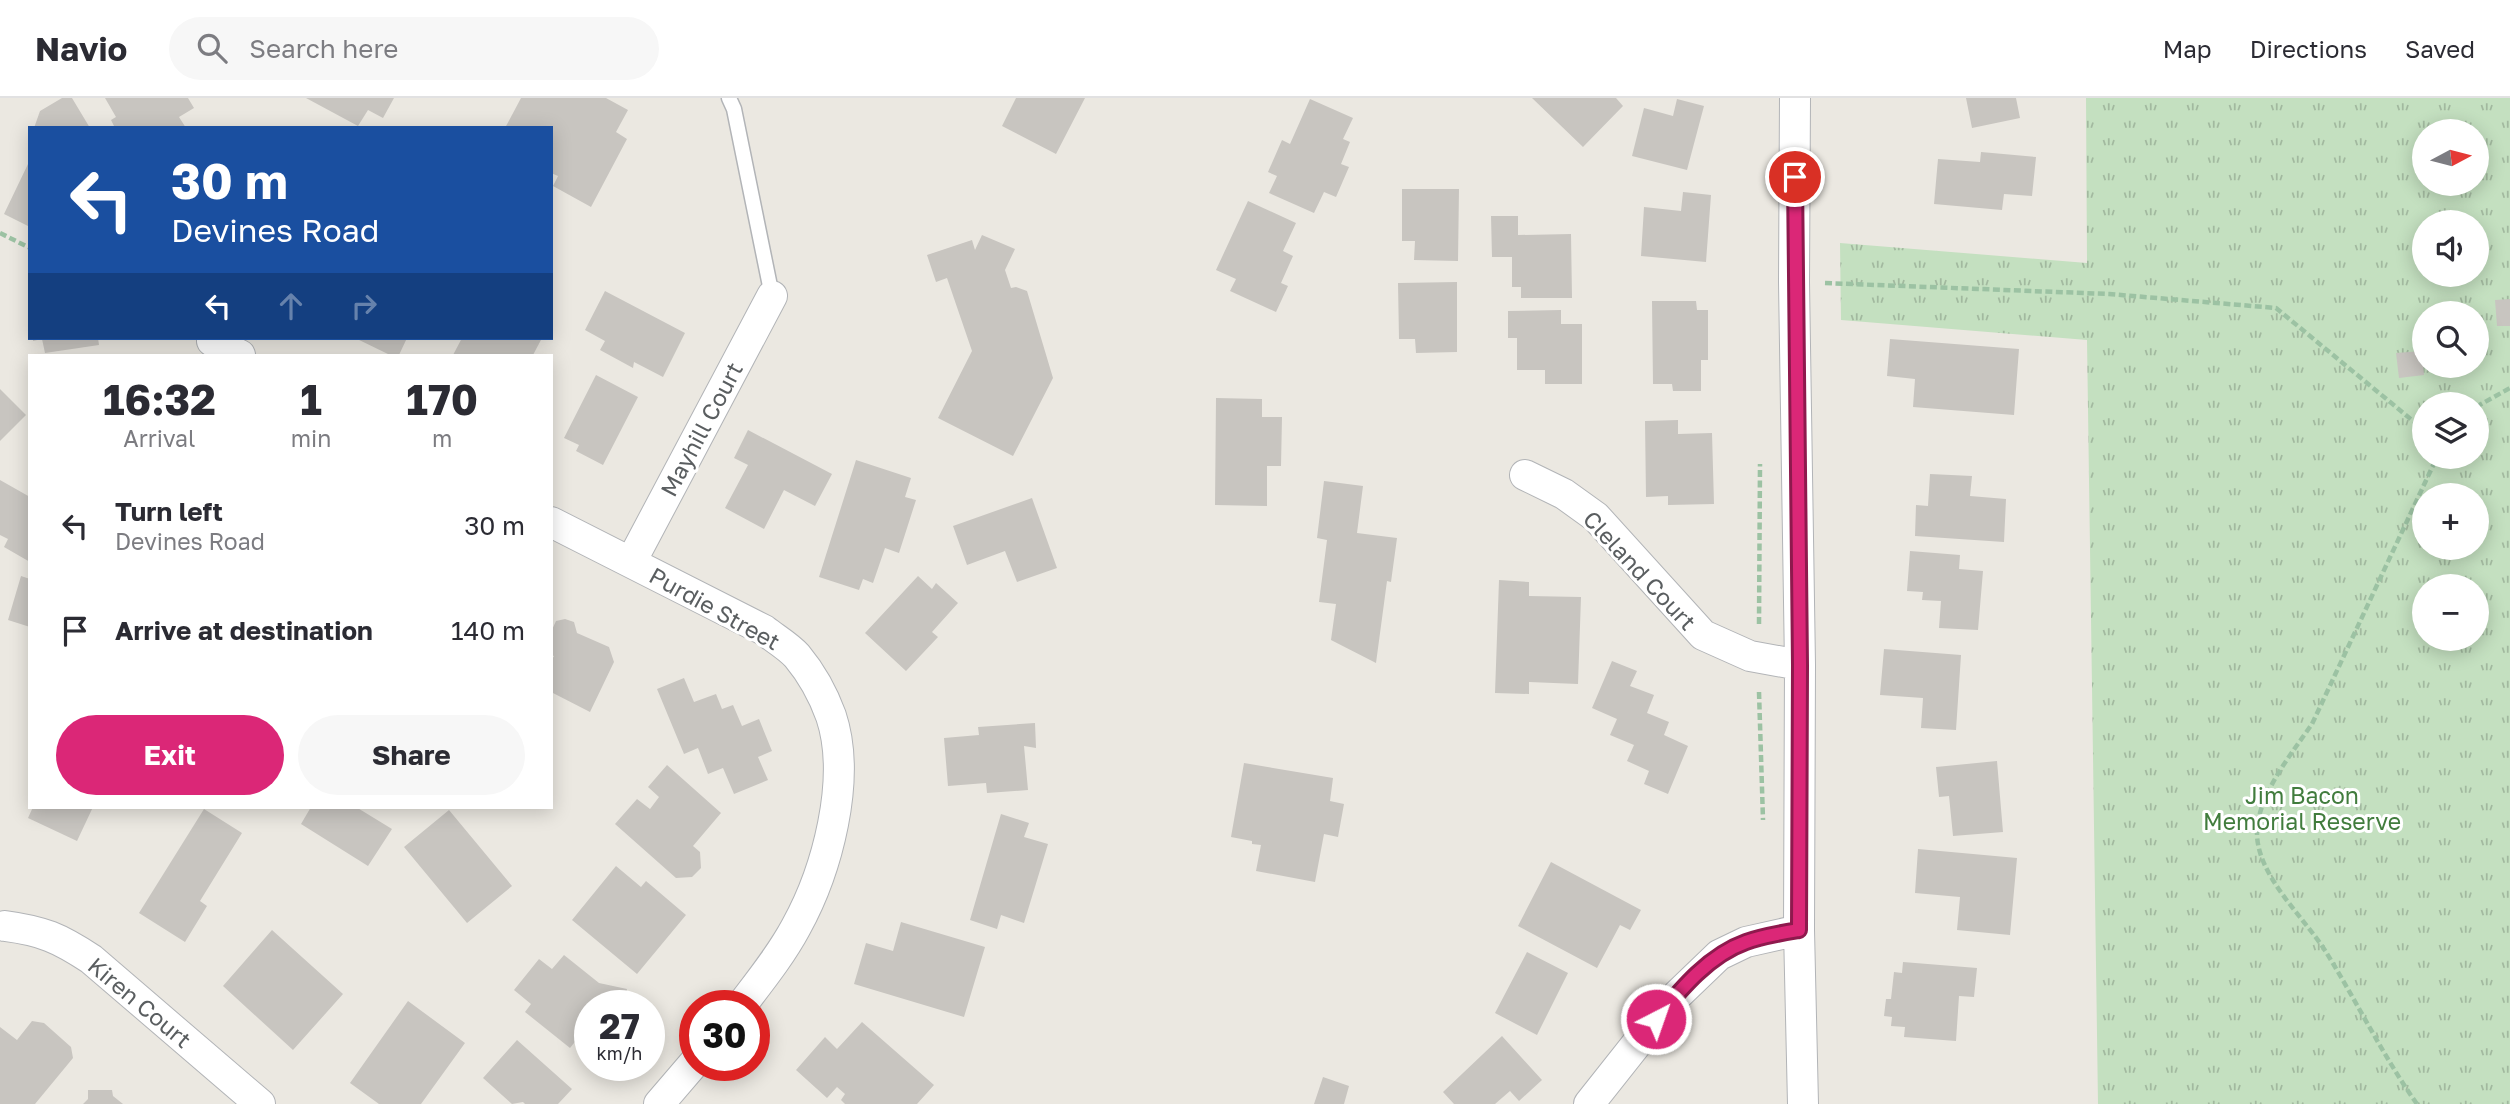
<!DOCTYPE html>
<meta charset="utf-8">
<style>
:root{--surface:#fff;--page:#f7f7f7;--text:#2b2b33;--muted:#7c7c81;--line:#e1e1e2;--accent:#db2777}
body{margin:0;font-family:"Golos Text",sans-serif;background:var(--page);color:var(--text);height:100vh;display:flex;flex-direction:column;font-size:26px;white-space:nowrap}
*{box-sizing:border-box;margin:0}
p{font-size:23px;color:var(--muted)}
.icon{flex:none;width:38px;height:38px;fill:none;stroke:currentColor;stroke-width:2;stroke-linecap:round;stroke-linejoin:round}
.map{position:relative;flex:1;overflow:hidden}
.side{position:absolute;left:28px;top:256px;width:525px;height:455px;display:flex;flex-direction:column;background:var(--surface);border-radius:0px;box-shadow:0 4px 18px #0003}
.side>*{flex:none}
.hud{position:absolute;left:28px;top:28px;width:525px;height:214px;border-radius:0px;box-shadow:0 4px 18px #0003;background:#1a4fa0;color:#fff;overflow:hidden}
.needle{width:46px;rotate:83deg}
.tools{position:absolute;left:2412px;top:21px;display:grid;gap:14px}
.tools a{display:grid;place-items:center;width:77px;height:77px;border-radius:50%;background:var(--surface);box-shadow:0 4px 18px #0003;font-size:35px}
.speed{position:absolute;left:574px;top:892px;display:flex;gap:14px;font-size:35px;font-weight:700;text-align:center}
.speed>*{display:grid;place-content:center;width:91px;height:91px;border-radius:50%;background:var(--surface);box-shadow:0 4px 18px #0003;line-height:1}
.speed small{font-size:18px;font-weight:400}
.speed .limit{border:10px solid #d22;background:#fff;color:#111}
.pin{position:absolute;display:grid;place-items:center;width:60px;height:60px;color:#fff;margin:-30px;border:4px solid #fff;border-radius:50%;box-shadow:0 2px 7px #0007}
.me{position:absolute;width:77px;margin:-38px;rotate:41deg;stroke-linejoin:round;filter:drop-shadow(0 0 5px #0008)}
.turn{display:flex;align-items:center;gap:24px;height:147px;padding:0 28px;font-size:32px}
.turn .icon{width:91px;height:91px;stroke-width:2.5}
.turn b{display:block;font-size:49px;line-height:60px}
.lanes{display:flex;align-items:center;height:66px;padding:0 28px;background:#0003;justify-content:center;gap:35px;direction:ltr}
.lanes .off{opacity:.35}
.eta{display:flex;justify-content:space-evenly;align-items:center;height:119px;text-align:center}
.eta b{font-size:42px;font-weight:700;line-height:49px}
.primary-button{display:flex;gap:14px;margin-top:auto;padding:14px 28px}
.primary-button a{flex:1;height:80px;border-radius:42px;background:var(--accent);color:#fff;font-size:28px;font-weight:700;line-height:80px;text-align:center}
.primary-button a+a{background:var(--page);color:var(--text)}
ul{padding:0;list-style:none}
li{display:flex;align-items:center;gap:21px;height:105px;padding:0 28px}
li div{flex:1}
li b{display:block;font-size:26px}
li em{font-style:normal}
header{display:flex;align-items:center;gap:42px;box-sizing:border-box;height:98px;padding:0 35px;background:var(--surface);border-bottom:2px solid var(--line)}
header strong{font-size:33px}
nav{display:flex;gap:38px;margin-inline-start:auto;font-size:24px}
.search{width:490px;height:63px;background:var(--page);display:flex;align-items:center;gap:18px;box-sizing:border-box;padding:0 24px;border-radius:38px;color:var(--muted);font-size:26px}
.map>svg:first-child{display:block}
</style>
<header>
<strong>Navio</strong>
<div class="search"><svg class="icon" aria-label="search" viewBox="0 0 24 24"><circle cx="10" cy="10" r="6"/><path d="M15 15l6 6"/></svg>Search here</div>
<nav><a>Map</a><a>Directions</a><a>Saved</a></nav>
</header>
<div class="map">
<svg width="2510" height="1006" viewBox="0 0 2510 1006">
<defs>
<pattern id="park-tufts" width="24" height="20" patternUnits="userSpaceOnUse" patternTransform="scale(1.75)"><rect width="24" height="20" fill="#c4e0c0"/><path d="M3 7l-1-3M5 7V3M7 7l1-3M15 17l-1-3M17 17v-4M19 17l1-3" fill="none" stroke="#a2b99f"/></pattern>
</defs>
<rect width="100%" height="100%" fill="#ebe8e1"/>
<path fill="url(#park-tufts)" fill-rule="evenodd" d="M 2086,0 L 2510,0 L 2510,1006 L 2098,1006 L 2087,242 L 1841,222 L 1840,145 L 2087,165 ZM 2424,33 L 2476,33 L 2476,86 L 2424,86 ZM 2424,124 L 2476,124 L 2476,177 L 2424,177 ZM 2424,215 L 2476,215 L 2476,268 L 2424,268 ZM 2424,306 L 2476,306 L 2476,359 L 2424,359 ZM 2424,397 L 2476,397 L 2476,450 L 2424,450 ZM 2424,488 L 2476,488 L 2476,541 L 2424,541 Z"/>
<path fill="#c8c5c0" d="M 62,0 L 72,0 L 90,30 L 34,30 L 40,13 Z
M 105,0 L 188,0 L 194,10 L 179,19 L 186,30 L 115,30 L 111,22 L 116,19 Z
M 306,0 L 394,0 L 383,20 L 368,12 L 358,28 Z
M 521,0 L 606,0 L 628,12 L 616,34 L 627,41 L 591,109 L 553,88 L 558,78 L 551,75 L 551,30 L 505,30 Z
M 1016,0 L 1085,0 L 1056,56 L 1002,28 Z
M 1532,0 L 1616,0 L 1623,8 L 1583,49 Z
M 1966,0 L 2016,0 L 2020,20 L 1972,30 Z
M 1310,1 L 1353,20 L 1343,41 L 1350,44 L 1341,66 L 1349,69 L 1336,99 L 1324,94 L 1314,115 L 1269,95 L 1277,78 L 1268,74 L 1282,42 L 1290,46 Z
M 1677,1 L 1704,8 L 1687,72 L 1632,58 L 1644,10 L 1673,18 Z
M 1981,54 L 2036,59 L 2032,98 L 2004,96 L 2002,112 L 1934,106 L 1938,61 L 1980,64 Z
M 28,66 L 30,67 L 30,129 L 4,116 Z
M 1402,91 L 1459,91 L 1458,163 L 1414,162 L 1415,143 L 1402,143 Z
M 1683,94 L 1711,97 L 1706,164 L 1641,158 L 1644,109 L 1681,113 Z
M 1248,103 L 1296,125 L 1283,153 L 1293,158 L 1281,185 L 1288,188 L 1276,214 L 1230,193 L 1236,181 L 1216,172 Z
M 1491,118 L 1518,118 L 1518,137 L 1571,136 L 1572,200 L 1521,200 L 1521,189 L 1512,189 L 1512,159 L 1492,159 Z
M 982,137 L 1015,151 L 1005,172 L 1011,190 L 1016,189 L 1027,193 L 1053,280 L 1013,358 L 938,320 L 972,253 L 947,180 L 936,184 L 927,157 L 972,142 L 975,152 Z
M 1457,184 L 1457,254 L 1416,255 L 1415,241 L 1399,241 L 1398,185 Z
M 605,193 L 685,235 L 663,279 L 634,264 L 633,270 L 600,252 L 605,243 L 585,232 Z
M 2510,201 L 2510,228 L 2497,228 L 2495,202 Z
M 1652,203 L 1696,203 L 1697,212 L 1708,212 L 1708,262 L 1701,262 L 1701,293 L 1673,293 L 1672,286 L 1653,286 Z
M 1561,212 L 1561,226 L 1582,226 L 1582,286 L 1545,286 L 1545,272 L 1517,272 L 1517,240 L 1508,240 L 1508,213 Z
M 33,240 L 98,240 L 99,247 L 45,255 L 42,241 L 33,243 Z
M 355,240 L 407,240 L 399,257 L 390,257 Z
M 462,240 L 542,240 L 533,257 L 453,257 Z
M 1890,241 L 2019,251 L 2014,317 L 1913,309 L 1915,281 L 1887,278 Z
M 2422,253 L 2424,277 L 2399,280 L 2396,255 Z
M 596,277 L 638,299 L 603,367 L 576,353 L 579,347 L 564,340 Z
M 0,291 L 26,317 L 0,343 Z
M 1216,300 L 1262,301 L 1262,319 L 1282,319 L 1281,368 L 1267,368 L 1267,408 L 1215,407 Z
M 1678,322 L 1678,336 L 1712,335 L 1714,406 L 1668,407 L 1668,398 L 1646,399 L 1645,323 Z
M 748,332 L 832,376 L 815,408 L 784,392 L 764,431 L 725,410 L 748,367 L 734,360 Z
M 856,362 L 911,380 L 905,399 L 916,402 L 899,455 L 885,450 L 873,485 L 863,481 L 859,492 L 819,479 Z
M 1930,376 L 1972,378 L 1970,398 L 2006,401 L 2004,444 L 1915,438 L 1916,407 L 1928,408 Z
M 0,382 L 30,399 L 30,464 L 4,449 L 8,441 L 0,437 Z
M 1324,383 L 1363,388 L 1357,435 L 1397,440 L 1391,484 L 1387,483 L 1376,565 L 1331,542 L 1336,506 L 1319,504 L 1327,442 L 1317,440 Z
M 1032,400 L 1057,470 L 1017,484 L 1005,453 L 967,467 L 953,428 Z
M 1910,453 L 1960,457 L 1959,471 L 1983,473 L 1978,532 L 1939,530 L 1941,503 L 1922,502 L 1923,494 L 1907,493 Z
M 21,478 L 30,481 L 30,529 L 8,522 Z
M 918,478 L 932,491 L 936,485 L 958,505 L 932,534 L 938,539 L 906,573 L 865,535 Z
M 1499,482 L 1529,484 L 1529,498 L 1581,499 L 1578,586 L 1529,584 L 1529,596 L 1495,595 Z
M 565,521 L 574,524 L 577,535 L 609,549 L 614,564 L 590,614 L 551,594 L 551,563 L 554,558 L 551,557 L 551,534 L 556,523 Z
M 1884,551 L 1961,557 L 1956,632 L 1921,630 L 1923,600 L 1880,597 Z
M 1612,563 L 1637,573 L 1630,588 L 1654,597 L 1647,615 L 1669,624 L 1664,637 L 1688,648 L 1668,696 L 1644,686 L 1649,673 L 1627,663 L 1634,647 L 1610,637 L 1617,621 L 1592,610 Z
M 684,580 L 694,604 L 716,596 L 722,611 L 733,607 L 742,628 L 759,621 L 772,653 L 758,659 L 768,682 L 734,696 L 723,670 L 708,676 L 698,650 L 684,656 L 657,591 Z
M 1035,625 L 1036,650 L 1024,648 L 1028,692 L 987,695 L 986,685 L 948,688 L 944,640 L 979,637 L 978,629 Z
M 1997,663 L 2003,734 L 1953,738 L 1949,698 L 1939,699 L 1936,669 Z
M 1244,665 L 1333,680 L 1330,703 L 1344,706 L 1338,739 L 1324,736 L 1315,784 L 1256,773 L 1261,747 L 1252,746 L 1252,743 L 1231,739 Z
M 667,667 L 721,715 L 693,748 L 700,754 L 701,770 L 692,779 L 676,780 L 615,726 L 637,701 L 650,711 L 659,699 L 648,689 Z
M 33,709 L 93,709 L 77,743 L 28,720 Z
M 311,709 L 356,709 L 392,731 L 368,768 L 301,726 Z
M 204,711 L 242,735 L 200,803 L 207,808 L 185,844 L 139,815 Z
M 449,712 L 512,788 L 467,825 L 404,749 Z
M 1001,716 L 1029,725 L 1024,739 L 1048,746 L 1024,825 L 1001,817 L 997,831 L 970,822 Z
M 1918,751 L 2017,760 L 2010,837 L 1957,832 L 1960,799 L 1915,795 Z
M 1551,764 L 1641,812 L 1630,832 L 1620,827 L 1597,870 L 1518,828 Z
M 616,768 L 641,789 L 646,783 L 686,817 L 637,876 L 572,822 Z
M 901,824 L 985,849 L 964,919 L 854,886 L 866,845 L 893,853 Z
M 272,832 L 343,896 L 293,952 L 223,888 Z
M 1527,854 L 1568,875 L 1537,937 L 1495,915 Z
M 564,857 L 599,885 L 627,891 L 624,908 L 590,908 L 590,925 L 570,950 L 525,914 L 531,906 L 514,892 L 539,861 L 552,871 Z
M 1903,864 L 1977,870 L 1974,899 L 1959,898 L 1956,943 L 1904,939 L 1905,929 L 1891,928 L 1892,919 L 1884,918 L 1886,901 L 1891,901 L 1894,874 L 1902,875 Z
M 408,903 L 465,945 L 421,1006 L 379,1006 L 350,985 Z
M 32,923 L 44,925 L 71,949 L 73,960 L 35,1006 L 0,1006 L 0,929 L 17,942 Z
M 862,924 L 934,987 L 917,1006 L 845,1006 L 841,1002 L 845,996 L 837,989 L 827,1000 L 796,972 L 825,939 L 837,951 Z
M 1502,938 L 1542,982 L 1519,1003 L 1510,993 L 1495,1006 L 1454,1006 L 1443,994 Z
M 517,942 L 572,991 L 558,1006 L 525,1006 L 523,1004 L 512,1006 L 483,980 Z
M 1323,979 L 1349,988 L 1344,1006 L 1314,1006 Z
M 88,992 L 112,992 L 113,998 L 123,1006 L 83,1006 L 88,1001 Z"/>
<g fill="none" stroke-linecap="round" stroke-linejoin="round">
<g stroke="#b2b4b7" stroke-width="17">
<path id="lane" d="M 729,0 L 734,11 L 772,198"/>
</g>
<g stroke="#b2b4b7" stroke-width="32">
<path id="street" d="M 1795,0 L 1794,184 L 1800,567 L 1799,832 L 1803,1006
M 212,243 L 240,257
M 1525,377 L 1564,396 L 1596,419 L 1703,537 L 1750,558 L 1800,567
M 551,424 L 764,532 C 774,540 788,548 797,558 C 812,576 823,596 831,618 C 852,681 827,773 796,829 C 781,857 760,883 741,908
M 631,464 L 772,198
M 5,828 C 43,833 59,840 91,861 L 260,1006
M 659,1006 L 695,964
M 1589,1006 L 1669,905 L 1719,857 L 1746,844 L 1799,832"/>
</g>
<path stroke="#9cc2a3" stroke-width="4.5" stroke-dasharray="7 3.5" stroke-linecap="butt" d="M 0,135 L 30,150
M 1825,185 L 2109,196 L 2276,210 L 2424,332
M 2476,309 L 2510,290
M 1759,526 L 1760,366
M 1759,594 L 1763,722
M 2417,1006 C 2383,958 2357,904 2326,854 C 2304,819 2257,778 2257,735 C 2257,698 2292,655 2312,626 L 2437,359"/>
<use href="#lane" stroke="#fff" stroke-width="14"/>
<use href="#street" stroke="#fff" stroke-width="30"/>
</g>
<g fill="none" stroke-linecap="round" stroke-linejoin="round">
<g stroke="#8e194d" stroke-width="18">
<path id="route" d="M 1656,921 C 1681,891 1709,857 1746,844 C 1762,838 1781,835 1799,832 L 1800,567 L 1795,79"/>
</g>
<use href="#route" stroke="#db2777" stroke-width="12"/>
</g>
<g text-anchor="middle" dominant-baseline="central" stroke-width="6" stroke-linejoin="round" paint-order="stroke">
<g font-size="23" fill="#5a5e60" stroke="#fff">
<text transform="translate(701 331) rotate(-62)">Mayhill Court</text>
<text transform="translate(1640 472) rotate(47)">Cleland Court</text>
<text transform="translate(715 510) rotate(29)">Purdie Street</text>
<text transform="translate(140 904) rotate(40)">Kiren Court</text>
</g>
<g font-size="23" fill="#417c3d" stroke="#fff">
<text x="2302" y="697">Jim Bacon<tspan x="2302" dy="26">Memorial Reserve</tspan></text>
</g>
</g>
</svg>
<div class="tools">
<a><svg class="needle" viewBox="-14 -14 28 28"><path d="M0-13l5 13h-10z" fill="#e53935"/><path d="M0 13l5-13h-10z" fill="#7c7c81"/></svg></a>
<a><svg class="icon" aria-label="sound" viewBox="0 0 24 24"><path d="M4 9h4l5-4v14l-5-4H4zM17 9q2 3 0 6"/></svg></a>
<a><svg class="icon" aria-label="search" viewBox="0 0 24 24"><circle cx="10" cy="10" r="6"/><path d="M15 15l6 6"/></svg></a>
<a><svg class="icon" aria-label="layers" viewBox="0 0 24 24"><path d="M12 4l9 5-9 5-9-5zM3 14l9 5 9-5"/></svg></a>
<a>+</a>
<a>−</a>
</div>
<div class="speed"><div>27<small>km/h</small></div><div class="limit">30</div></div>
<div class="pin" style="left:1795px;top:79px;background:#d93025"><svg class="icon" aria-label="arrive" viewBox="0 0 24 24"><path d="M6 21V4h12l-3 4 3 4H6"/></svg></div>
<svg class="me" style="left:1656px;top:921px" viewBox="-20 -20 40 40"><circle r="17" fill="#db2777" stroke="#fff" stroke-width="3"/><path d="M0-11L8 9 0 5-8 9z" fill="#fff"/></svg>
<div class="hud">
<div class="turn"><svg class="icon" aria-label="left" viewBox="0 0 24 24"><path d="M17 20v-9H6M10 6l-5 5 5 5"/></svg><div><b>30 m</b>Devines Road</div></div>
<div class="lanes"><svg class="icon" aria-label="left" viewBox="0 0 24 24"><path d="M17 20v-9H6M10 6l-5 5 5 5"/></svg><svg class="icon off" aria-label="ahead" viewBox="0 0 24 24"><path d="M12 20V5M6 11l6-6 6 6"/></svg><svg class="icon off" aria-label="right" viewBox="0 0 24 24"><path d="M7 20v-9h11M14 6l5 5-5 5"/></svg></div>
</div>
<section class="side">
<div class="eta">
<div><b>16:32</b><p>Arrival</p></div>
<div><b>1</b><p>min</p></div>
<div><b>170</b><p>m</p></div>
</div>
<ul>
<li><svg class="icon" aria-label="left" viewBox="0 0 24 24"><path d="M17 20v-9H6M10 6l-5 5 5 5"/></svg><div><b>Turn left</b><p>Devines Road</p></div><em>30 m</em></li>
<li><svg class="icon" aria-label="arrive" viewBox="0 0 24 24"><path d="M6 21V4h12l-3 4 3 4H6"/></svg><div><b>Arrive at destination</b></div><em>140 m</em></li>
</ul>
<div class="primary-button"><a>Exit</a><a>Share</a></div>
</section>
</div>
